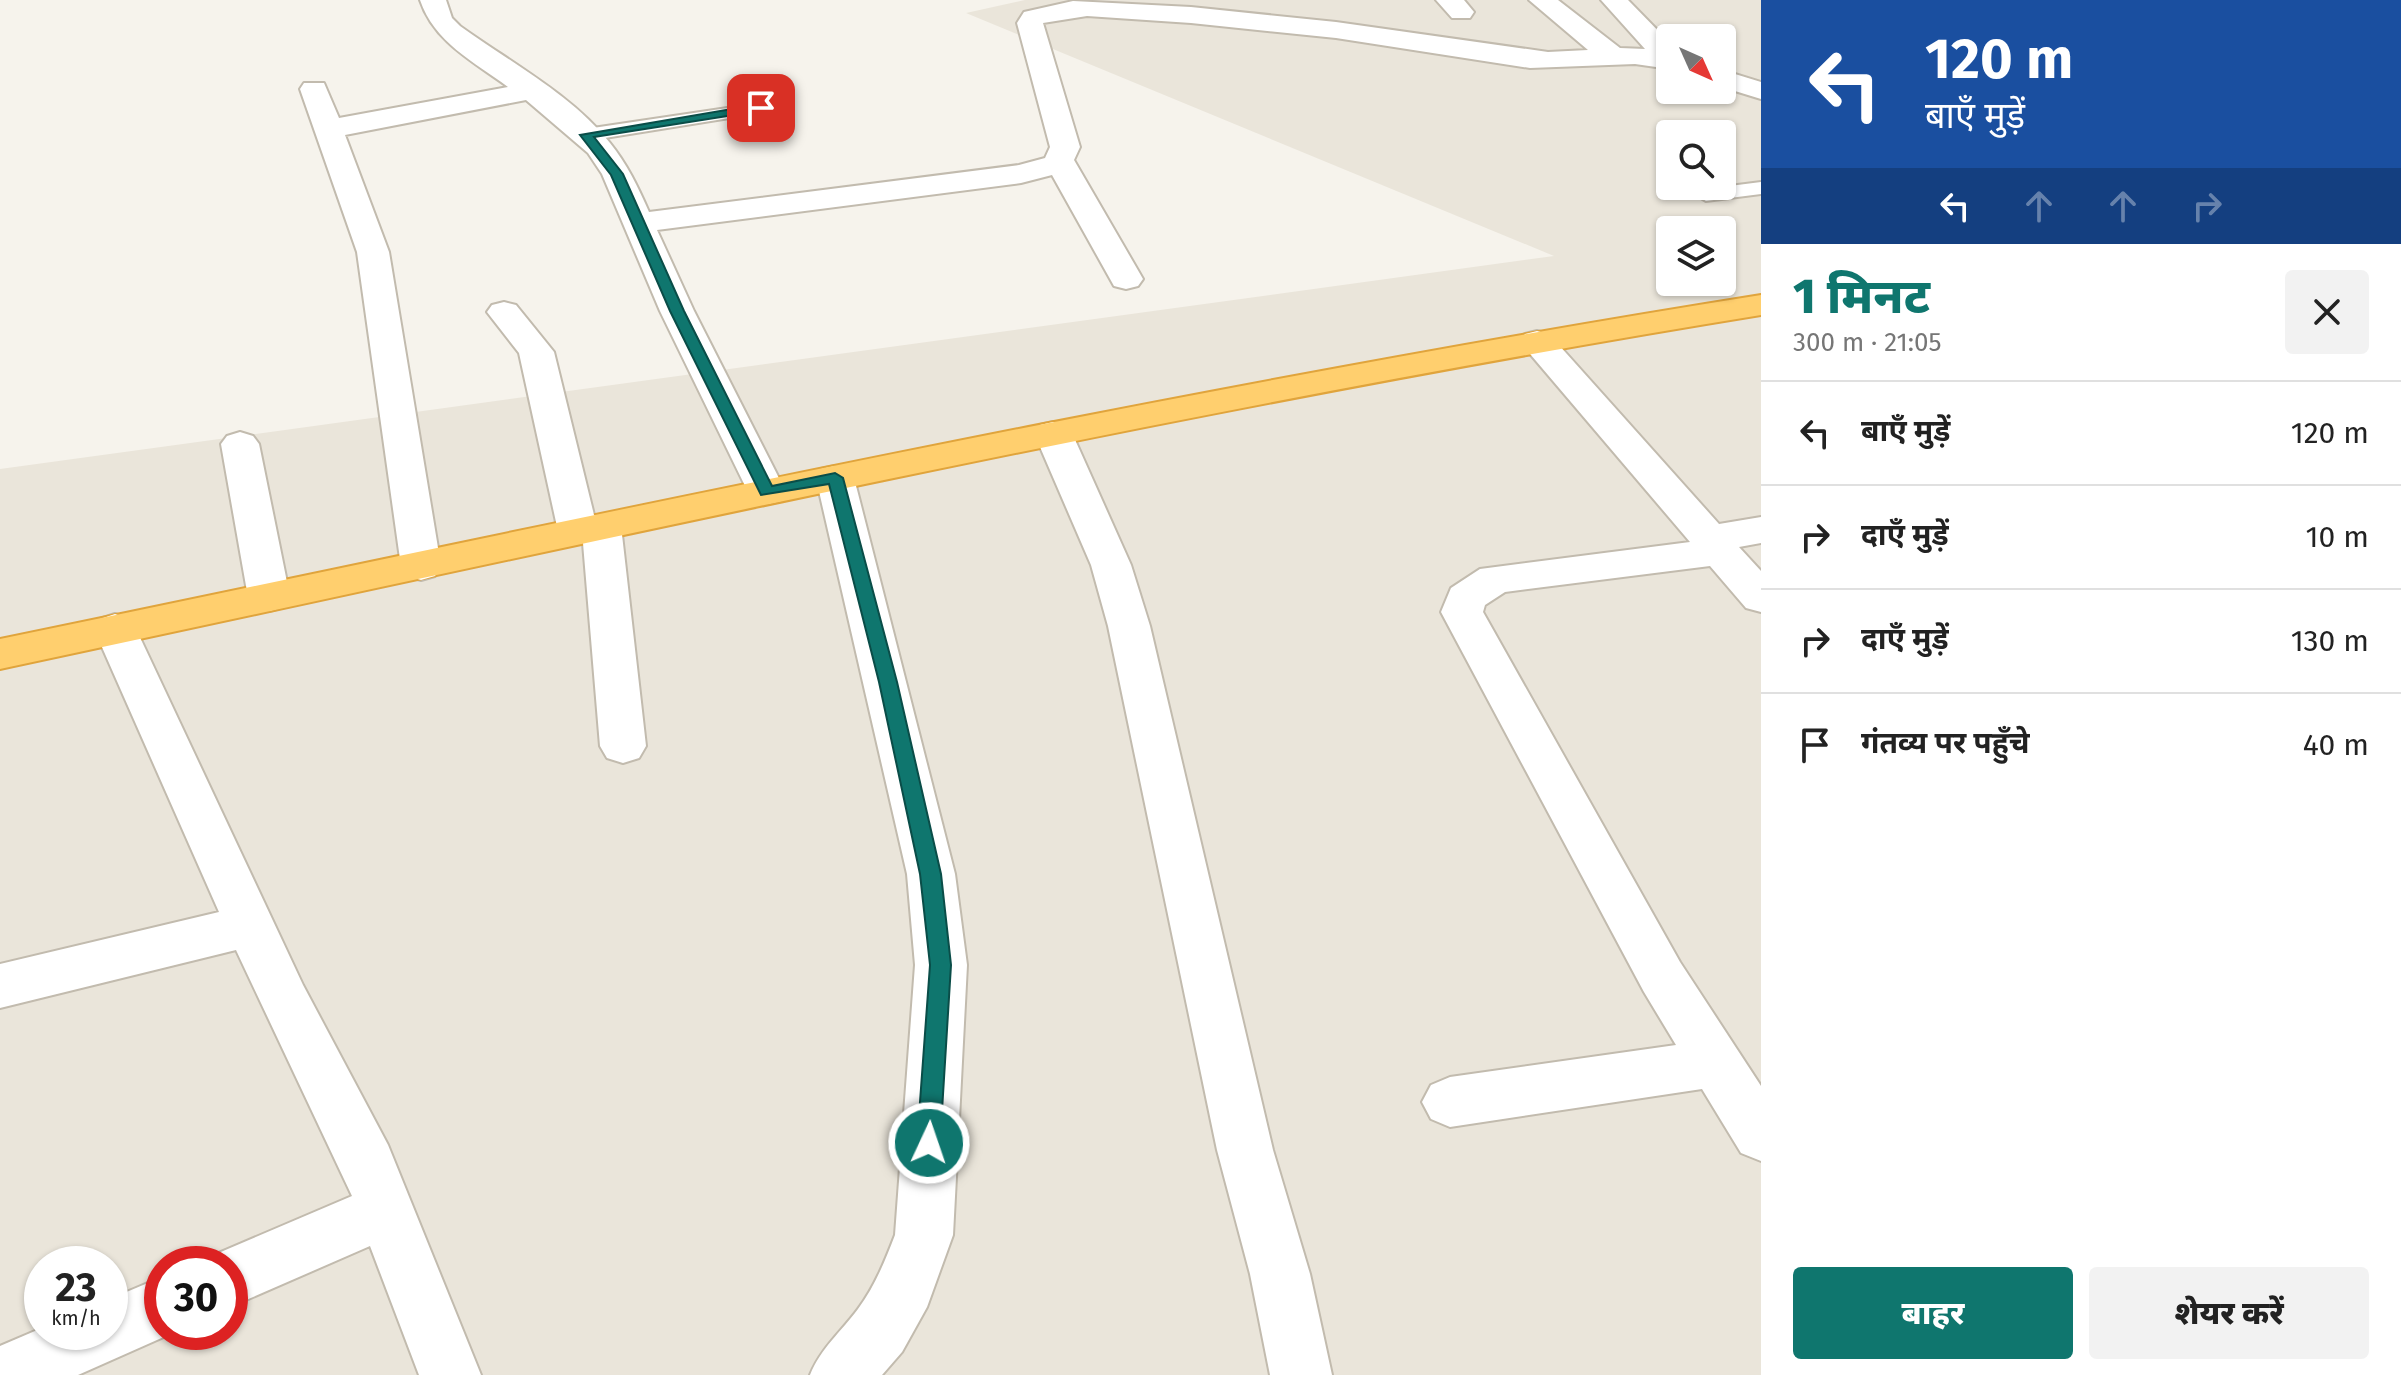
<!DOCTYPE html>
<html lang="hi">
<meta charset="utf-8">
<style>
:root{--surface:#fff;--page:#f2f2f2;--text:#222;--muted:#767676;--line:#e0e0e0;--accent:#0f766e}
body{margin:0;font-family:"Fira Sans","Noto Sans Devanagari",sans-serif;background:var(--page);color:var(--text);height:100vh;display:flex;flex-direction:column;font-size:30px;white-space:nowrap}
*{box-sizing:border-box;margin:0}
p{font-size:26px;color:var(--muted)}
.icon{flex:none;width:44px;height:44px;fill:none;stroke:currentColor;stroke-width:2;stroke-linecap:round;stroke-linejoin:round}
.map{position:relative;flex:1;overflow:hidden}
.drawer{display:flex;flex-direction:column;background:var(--surface);width:640px}
.drawer>*{flex:none}
.hud{background:#1a4fa0;color:#fff;overflow:hidden}
.needle{width:52px;rotate:135deg}
.fabs{position:absolute;left:1656px;top:24px;display:grid;gap:16px}
.fabs a{display:grid;place-items:center;width:80px;height:80px;border-radius:8px;background:var(--surface);box-shadow:0 2px 6px #0004;font-size:40px}
.speed{position:absolute;left:24px;top:1246px;display:flex;gap:16px;font-size:40px;font-weight:700;text-align:center}
.speed>*{display:grid;place-content:center;width:104px;height:104px;border-radius:50%;background:var(--surface);box-shadow:0 2px 6px #0004;line-height:1}
.speed small{font-size:20px;font-weight:400}
.speed .limit{border:12px solid #d22;background:#fff;color:#111}
.pin{position:absolute;display:grid;place-items:center;width:68px;height:68px;color:#fff;margin:-34px;border-radius:16px;box-shadow:0 4px 12px #0006}
.me{position:absolute;width:88px;margin:-44px;rotate:3deg;stroke-linejoin:round;filter:drop-shadow(0 0 6px #0008)}
.turn{display:flex;align-items:center;gap:28px;height:168px;padding:0 32px;font-size:36px}
.turn .icon{width:104px;height:104px;stroke-width:2.5}
.turn b{display:block;font-size:56px;line-height:68px}
.lanes{display:flex;align-items:center;height:76px;padding:0 32px;background:#0003;justify-content:center;gap:40px;direction:ltr}
.lanes .off{opacity:.35}
.round{display:grid;place-items:center;flex:none;width:84px;height:84px;border-radius:8px;background:var(--page)}
.overview{display:flex;align-items:center;justify-content:space-between;height:136px;padding:0 32px}
h1{font-size:48px;font-weight:800;line-height:60px;color:var(--accent)}
.action{display:flex;gap:16px;margin-top:auto;padding:16px 32px}
.action a{flex:1;height:92px;border-radius:8px;background:var(--accent);color:#fff;font-size:32px;font-weight:800;line-height:92px;text-align:center}
.action a+a{background:var(--page);color:var(--text)}
ul{padding:0;list-style:none}
li{display:flex;align-items:center;gap:24px;height:104px;padding:0 32px;border-top:2px solid var(--line)}
li div{flex:1}
li b{display:block;font-size:30px}
li em{font-style:normal}
main{display:flex;flex:1;min-height:0}
.map>svg:first-child{display:block}
</style>
<main>
<div class="map">
<svg width="1761" height="1375" viewBox="0 0 1761 1375">
<rect width="100%" height="100%" fill="#f6f3ec"/>
<path fill="#eae5da" fill-rule="evenodd" d="M 1025,0 L 1761,0 L 1761,1375 L 0,1375 L 0,469 L 1554,256 L 966,13 ZM 1670,38 L 1722,38 L 1722,90 L 1670,90 ZM 1670,134 L 1722,134 L 1722,186 L 1670,186 ZM 1670,230 L 1722,230 L 1722,282 L 1670,282 ZM 42,1264 L 110,1264 L 110,1332 L 42,1332 ZM 162,1264 L 230,1264 L 230,1332 L 162,1332 Z"/>
<g fill="none" stroke-linecap="round" stroke-linejoin="round">
<g stroke="#c2bbae" stroke-width="4">
<path id="lane" d="M 761,103 L 767,104 L 767,112 L 586,141 L 577,135 L 586,129 Z
M 1761,182 L 1761,194 L 1706,201 L 1696,195 L 1706,189 Z"/>
</g>
<g stroke="#c2bbae" stroke-width="4">
<path id="street" d="M 420,0 L 446,0 L 452,18 L 460,26 C 510,62 572,95 610,143 C 627,164 638,187 649,212 L 1019,165 L 1045,158 L 1050,147 L 1017,23 L 1024,12 L 1073,1 L 1191,7 L 1336,22 L 1548,52 L 1588,50 L 1529,0 L 1558,0 L 1620,48 L 1645,49 L 1601,0 L 1628,0 L 1670,43 L 1670,69 L 1635,64 L 1530,68 L 1336,38 L 1191,23 L 1087,16 L 1043,23 L 1080,147 L 1074,160 L 1143,279 L 1138,286 L 1126,289 L 1114,286 L 1052,175 L 1021,183 L 657,230 L 694,311 L 786,492 L 781,501 L 767,504 L 753,501 L 748,492 L 660,311 L 602,174 L 588,153 L 526,100 L 345,135 L 389,252 L 441,566 L 435,576 L 421,580 L 407,576 L 401,566 L 357,252 L 300,89 L 304,83 L 324,83 L 339,118 L 508,87 C 474,62 434,42 420,0 Z
M 1436,0 L 1464,0 L 1474,12 L 1470,18 L 1452,18 Z
M 1722,70 L 1761,82 L 1761,99 L 1722,87 Z
M 504,302 L 516,305 L 554,352 L 594,515 L 615,517 L 621,526 L 646,746 L 639,758 L 623,763 L 607,758 L 600,746 L 583,543 L 564,540 L 558,531 L 519,353 L 487,312 L 492,305 Z
M 1537,331 L 1549,334 L 1719,524 L 1761,517 L 1761,543 L 1739,547 L 1761,571 L 1761,612 L 1746,608 L 1710,566 L 1505,592 L 1485,605 L 1483,612 L 1680,962 L 1761,1086 L 1761,1161 L 1741,1153 L 1702,1089 L 1450,1127 L 1431,1119 L 1422,1102 L 1431,1085 L 1450,1077 L 1676,1045 L 1644,992 L 1441,612 L 1451,588 L 1480,569 L 1690,542 L 1525,348 L 1520,341 L 1525,334 Z
M 1053,422 L 1066,425 L 1072,433 L 1131,565 L 1150,626 L 1273,1150 L 1310,1274 L 1332,1375 L 1270,1375 L 1250,1274 L 1217,1150 L 1108,626 L 1091,565 L 1034,433 L 1040,425 Z
M 240,432 L 253,436 L 259,444 L 290,597 L 284,607 L 269,611 L 254,607 L 248,597 L 221,444 L 227,436 Z
M 835,466 L 849,469 L 854,478 L 955,874 L 967,965 L 953,1235 L 927,1307 L 902,1352 L 882,1375 L 810,1375 C 821,1348 841,1332 858,1309 C 875,1286 885,1261 895,1235 L 915,965 L 907,874 L 816,478 L 821,469 Z
M 115,614 L 130,619 L 136,629 L 303,985 L 388,1145 L 481,1375 L 419,1375 L 370,1246 L 230,1307 L 230,1264 L 206,1264 L 209,1257 L 352,1196 L 236,950 L 0,1008 L 0,964 L 219,912 L 94,629 L 100,619 Z
M 162,1277 L 162,1332 L 175,1332 L 78,1375 L 0,1375 L 0,1346 L 42,1328 L 42,1332 L 110,1332 L 110,1299 Z"/>
</g>
<g stroke="#e0a43c" stroke-width="4">
<path id="highway" d="M 1761,295 L 1761,315 C 1170,411 586,544 0,669 L 0,639 C 586,518 1170,389 1761,295 Z"/>
</g>
<use href="#lane" fill="#fff" fill-rule="evenodd"/>
<use href="#street" fill="#fff" fill-rule="evenodd"/>
<use href="#highway" fill="#ffcf6e" fill-rule="evenodd"/>
</g>
<path fill="#0f766e" stroke="#0a4d48" stroke-width="2" d="M 761,104 L 767,108 L 766,110 L 594,137 L 623,174 L 684,311 L 772,486 L 835,473 L 843,478 L 897,682 L 941,874 L 951,965 L 940,1143 L 937,1151 L 929,1154 L 920,1151 L 917,1143 L 930,965 L 920,874 L 879,682 L 829,484 L 761,495 L 670,311 L 611,175 L 580,135 Z"/>
</svg>
<div class="fabs">
<a><svg class="needle" viewBox="-14 -14 28 28"><path d="M0-13l5 13h-10z" fill="#e53935"/><path d="M0 13l5-13h-10z" fill="#767676"/></svg></a>
<a><svg class="icon" aria-label="search" viewBox="0 0 24 24"><circle cx="10" cy="10" r="6"/><path d="M15 15l6 6"/></svg></a>
<a><svg class="icon" aria-label="layers" viewBox="0 0 24 24"><path d="M12 4l9 5-9 5-9-5zM3 14l9 5 9-5"/></svg></a>
</div>
<div class="speed"><div>23<small>km/h</small></div><div class="limit">30</div></div>
<div class="pin" style="left:761px;top:108px;background:#d93025"><svg class="icon" aria-label="arrive" viewBox="0 0 24 24"><path d="M6 21V4h12l-3 4 3 4H6"/></svg></div>
<svg class="me" style="left:929px;top:1143px" viewBox="-20 -20 40 40"><circle r="17" fill="#0f766e" stroke="#fff" stroke-width="3"/><path d="M0-11L8 9 0 5-8 9z" fill="#fff"/></svg>
</div>
<section class="drawer">
<div class="hud">
<div class="turn"><svg class="icon" aria-label="left" viewBox="0 0 24 24"><path d="M17 20v-9H6M10 6l-5 5 5 5"/></svg><div><b>120 m</b>बाएँ मुड़ें</div></div>
<div class="lanes"><svg class="icon" aria-label="left" viewBox="0 0 24 24"><path d="M17 20v-9H6M10 6l-5 5 5 5"/></svg><svg class="icon off" aria-label="ahead" viewBox="0 0 24 24"><path d="M12 20V5M6 11l6-6 6 6"/></svg><svg class="icon off" aria-label="ahead" viewBox="0 0 24 24"><path d="M12 20V5M6 11l6-6 6 6"/></svg><svg class="icon off" aria-label="right" viewBox="0 0 24 24"><path d="M7 20v-9h11M14 6l5 5-5 5"/></svg></div>
</div>
<div class="overview"><div><h1>1 मिनट</h1><p>300 m · 21:05</p></div><a class="round"><svg class="icon" aria-label="close" viewBox="0 0 24 24"><path d="M6 6l12 12M18 6L6 18"/></svg></a></div>
<ul>
<li><svg class="icon" aria-label="left" viewBox="0 0 24 24"><path d="M17 20v-9H6M10 6l-5 5 5 5"/></svg><div><b>बाएँ मुड़ें</b></div><em>120 m</em></li>
<li><svg class="icon" aria-label="right" viewBox="0 0 24 24"><path d="M7 20v-9h11M14 6l5 5-5 5"/></svg><div><b>दाएँ मुड़ें</b></div><em>10 m</em></li>
<li><svg class="icon" aria-label="right" viewBox="0 0 24 24"><path d="M7 20v-9h11M14 6l5 5-5 5"/></svg><div><b>दाएँ मुड़ें</b></div><em>130 m</em></li>
<li><svg class="icon" aria-label="arrive" viewBox="0 0 24 24"><path d="M6 21V4h12l-3 4 3 4H6"/></svg><div><b>गंतव्य पर पहुँचे</b></div><em>40 m</em></li>
</ul>
<div class="action"><a>बाहर</a><a>शेयर करें</a></div>
</section>
</main>
